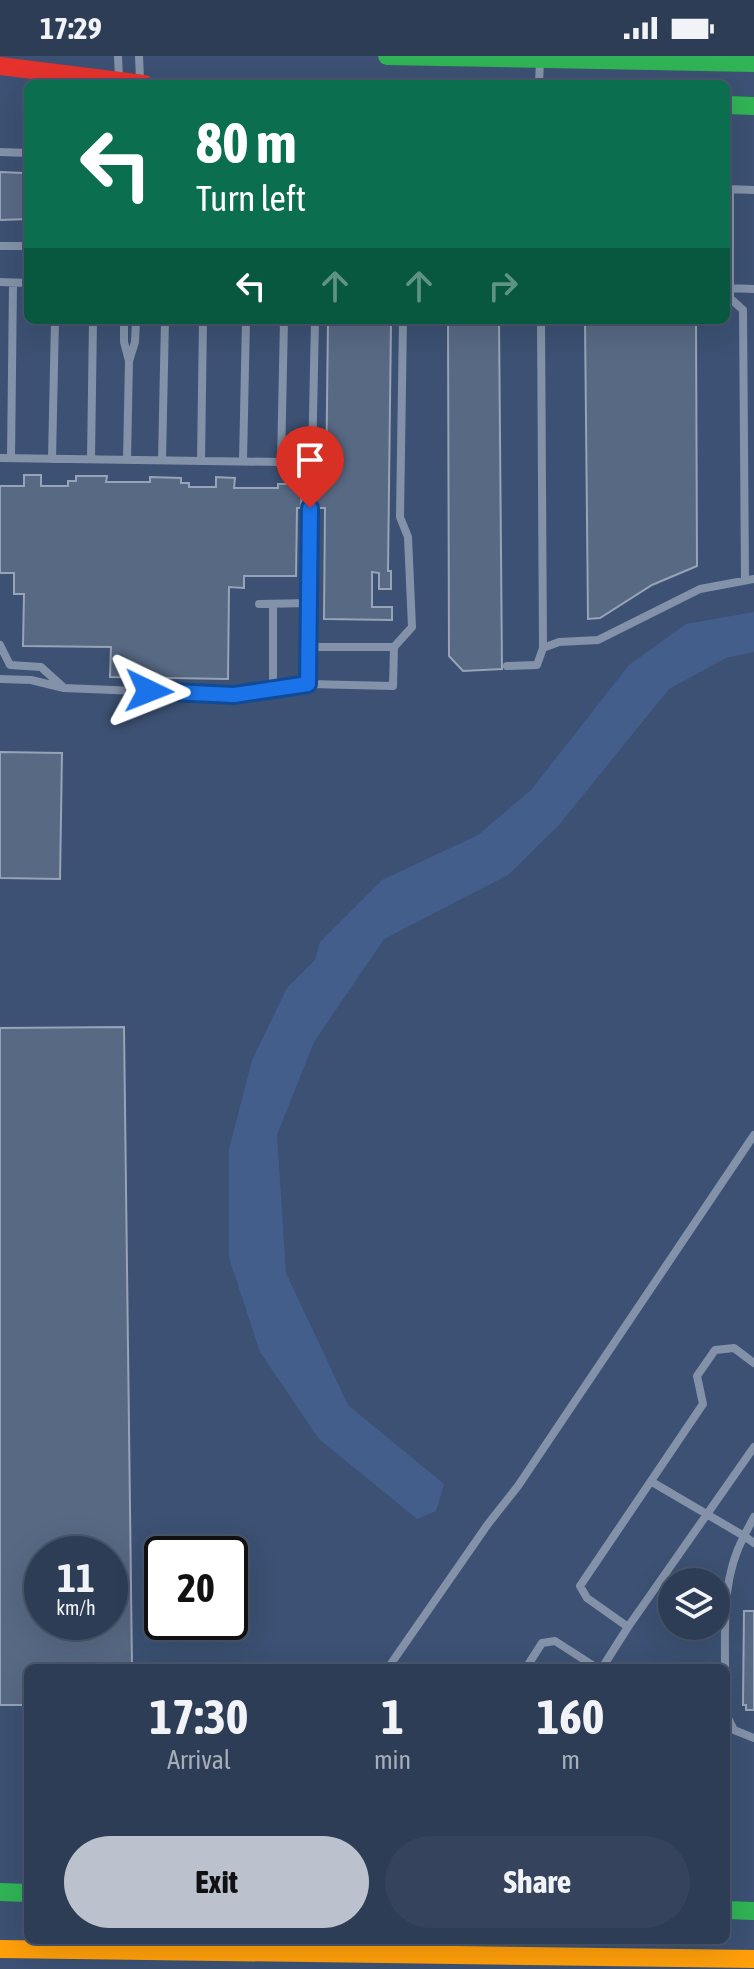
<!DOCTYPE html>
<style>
:root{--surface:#2d3d56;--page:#35445c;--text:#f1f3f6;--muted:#a7aeb9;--line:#48566c;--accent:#bbc2ce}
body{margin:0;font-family:"Asap Condensed",sans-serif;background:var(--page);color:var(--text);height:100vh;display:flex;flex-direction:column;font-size:30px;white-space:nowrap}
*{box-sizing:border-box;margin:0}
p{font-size:26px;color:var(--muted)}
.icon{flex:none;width:44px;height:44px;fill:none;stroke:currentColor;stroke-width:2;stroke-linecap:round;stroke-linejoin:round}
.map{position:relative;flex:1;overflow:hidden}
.sheet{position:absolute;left:24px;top:1608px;width:706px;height:280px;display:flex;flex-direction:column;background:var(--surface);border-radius:12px;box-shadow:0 8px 32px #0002,0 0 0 2px var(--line)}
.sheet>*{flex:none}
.banner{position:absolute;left:24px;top:24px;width:706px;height:244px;border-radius:12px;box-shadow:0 8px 32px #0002,0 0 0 2px var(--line);background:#0b6e4f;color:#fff;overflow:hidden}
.buttons{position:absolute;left:658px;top:1512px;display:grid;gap:16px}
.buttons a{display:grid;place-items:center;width:72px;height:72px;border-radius:50%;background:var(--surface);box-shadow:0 8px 32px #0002,0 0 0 2px var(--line);font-size:40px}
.speed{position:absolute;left:24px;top:1480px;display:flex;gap:16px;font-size:40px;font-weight:700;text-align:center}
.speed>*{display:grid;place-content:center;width:104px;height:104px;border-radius:50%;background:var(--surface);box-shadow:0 8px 32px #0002,0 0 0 2px var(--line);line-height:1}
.speed small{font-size:20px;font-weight:400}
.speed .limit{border:4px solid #111;border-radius:12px;background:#fff;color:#111}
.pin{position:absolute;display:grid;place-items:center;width:68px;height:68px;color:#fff;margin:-82px -34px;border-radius:50% 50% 50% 0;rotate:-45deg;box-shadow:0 0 8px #0007}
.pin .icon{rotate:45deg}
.me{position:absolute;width:88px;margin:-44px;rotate:92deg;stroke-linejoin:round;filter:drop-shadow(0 0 6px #0008)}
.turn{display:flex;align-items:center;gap:28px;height:168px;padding:0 40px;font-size:36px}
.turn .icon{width:104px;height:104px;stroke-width:2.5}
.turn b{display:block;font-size:56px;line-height:68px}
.lanes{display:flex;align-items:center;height:76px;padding:0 40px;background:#0003;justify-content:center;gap:40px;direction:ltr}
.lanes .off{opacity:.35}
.eta{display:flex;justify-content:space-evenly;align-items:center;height:136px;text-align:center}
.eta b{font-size:48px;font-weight:700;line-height:56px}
.primary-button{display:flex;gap:16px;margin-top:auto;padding:16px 40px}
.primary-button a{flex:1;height:92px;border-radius:48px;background:var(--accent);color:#111;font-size:32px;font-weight:700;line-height:92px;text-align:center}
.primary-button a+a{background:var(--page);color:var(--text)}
.status{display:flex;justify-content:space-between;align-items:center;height:56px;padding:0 40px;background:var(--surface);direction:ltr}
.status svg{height:22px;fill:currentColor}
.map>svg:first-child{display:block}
</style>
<div class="status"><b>17:29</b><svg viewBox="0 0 49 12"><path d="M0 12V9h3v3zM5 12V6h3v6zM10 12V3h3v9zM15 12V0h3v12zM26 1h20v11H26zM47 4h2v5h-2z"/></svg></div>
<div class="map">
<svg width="754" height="1913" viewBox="0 0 754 1913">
<rect width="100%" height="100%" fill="#3c5173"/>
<path fill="#445e8b" d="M 754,556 L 754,596 L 726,602 L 669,633 L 559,769 L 508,819 L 384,883 L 314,986 L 277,1079 L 286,1217 L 348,1349 L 444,1428 L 436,1455 L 417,1463 L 319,1383 L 260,1296 L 229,1202 L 229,1093 L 252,1004 L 287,932 L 315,904 L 320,886 L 382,824 L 478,779 L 531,734 L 629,609 L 686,568 Z"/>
<path fill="#586984" stroke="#97a3b6" stroke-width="2" fill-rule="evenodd" d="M 0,116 L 23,117 L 23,122 L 28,122 L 28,163 L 0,164 Z
M 328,264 L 391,264 L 388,515 L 391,515 L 391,533 L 379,533 L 379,517 L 372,516 L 372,551 L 392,551 L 392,564 L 324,563 L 325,452 L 301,452 L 302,432 L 326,432 Z
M 448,264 L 499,264 L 502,613 L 463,615 L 449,600 Z
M 585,264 L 696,264 L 697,510 L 652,529 L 600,562 L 588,563 Z
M 24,419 L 41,419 L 41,430 L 68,430 L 68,425 L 76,425 L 76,420 L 107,420 L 106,426 L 150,426 L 150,421 L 181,422 L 181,427 L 189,427 L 189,431 L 216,431 L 216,421 L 235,422 L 234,432 L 278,432 L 278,428 L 302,428 L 301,452 L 297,452 L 296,520 L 244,520 L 244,532 L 229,531 L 228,623 L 110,621 L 111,591 L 23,590 L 24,538 L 14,538 L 14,517 L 0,517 L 0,430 L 24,430 Z
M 0,696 L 62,697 L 60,823 L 0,822 Z
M 124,971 L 132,1612 L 28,1612 L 28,1649 L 0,1649 L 0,972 ZM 42,1498 L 110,1498 L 110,1566 L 42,1566 Z
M 744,1555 L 754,1555 L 754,1654 L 746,1654 L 746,1649 L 743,1649 Z"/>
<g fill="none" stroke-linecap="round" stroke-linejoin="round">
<path stroke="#8392a8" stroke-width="8" d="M 118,0 L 119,23
M 139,0 L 140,23
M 539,28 L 540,5
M 0,96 L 28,97
M 727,133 L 754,134
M 730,134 L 730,242 L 743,254 L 745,523
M 0,190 L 28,190
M 0,226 L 28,227
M 727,232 L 754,233
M 124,264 L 124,286 L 129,305 L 135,286 L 136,264
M 0,402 L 281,406 L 284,264
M 11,402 L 13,227
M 52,403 L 55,264
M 91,403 L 93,264
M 127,404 L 129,305
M 162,404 L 165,264
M 201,405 L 203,264
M 243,405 L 246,264
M 281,406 L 312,408 L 315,264
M 310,432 L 312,408
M 259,548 L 310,547
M 0,589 L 10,609 L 41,611 L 63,631
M 309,591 L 394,591
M 543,592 L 559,586 L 598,584 L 700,533 L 754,523
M 507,610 L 537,609 L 543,592 L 541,264
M 0,623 L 31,624 L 64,632 L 234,639 L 308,628 L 393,630 L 394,591 L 412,571 L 408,481 L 400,461 L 403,264
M 308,628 L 310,452
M 273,632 L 273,548
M 652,1426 L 744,1480 L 754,1461
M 628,1571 L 754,1391
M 388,1612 L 488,1468 L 518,1430 L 754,1079
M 526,1612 L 542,1587 L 555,1585 L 597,1612
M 602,1612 L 628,1571 L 587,1542 L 580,1530 L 703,1348 L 697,1320 L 715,1294 L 734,1292 L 754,1307
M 725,1612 C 725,1565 722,1522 744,1480 L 754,1487
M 726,1658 L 734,1674 L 754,1682"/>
<path stroke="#30b455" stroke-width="18" d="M 387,0 L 754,7
M 726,49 L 754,50
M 0,1836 L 28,1837
M 726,1854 L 754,1855"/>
<path stroke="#ff9f0a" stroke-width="18" d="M 0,1893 L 754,1903"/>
<path stroke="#e5322d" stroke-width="18" d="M 0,10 L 144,28"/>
</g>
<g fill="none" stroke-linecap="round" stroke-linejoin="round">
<g stroke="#114b97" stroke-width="20">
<path id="route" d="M 149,635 L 234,639 L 308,628 L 310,452"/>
</g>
<use href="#route" stroke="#1a73e8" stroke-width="14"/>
</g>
</svg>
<div class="buttons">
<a><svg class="icon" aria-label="layers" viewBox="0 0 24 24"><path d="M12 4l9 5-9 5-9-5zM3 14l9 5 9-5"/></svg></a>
</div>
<div class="speed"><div>11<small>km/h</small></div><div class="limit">20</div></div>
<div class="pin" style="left:310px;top:452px;background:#d93025"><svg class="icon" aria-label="arrive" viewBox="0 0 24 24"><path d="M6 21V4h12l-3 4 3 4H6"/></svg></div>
<svg class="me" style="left:149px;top:635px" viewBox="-20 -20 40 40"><path d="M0-17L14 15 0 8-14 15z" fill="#1a73e8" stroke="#fff" stroke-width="4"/></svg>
<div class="banner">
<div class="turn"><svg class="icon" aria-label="left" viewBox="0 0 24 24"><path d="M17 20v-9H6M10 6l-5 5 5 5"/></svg><div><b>80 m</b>Turn left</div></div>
<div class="lanes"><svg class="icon" aria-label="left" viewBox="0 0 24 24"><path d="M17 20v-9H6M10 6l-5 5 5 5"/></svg><svg class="icon off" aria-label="ahead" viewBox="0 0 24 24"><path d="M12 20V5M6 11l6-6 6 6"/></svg><svg class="icon off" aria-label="ahead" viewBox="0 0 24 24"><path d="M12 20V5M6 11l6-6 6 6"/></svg><svg class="icon off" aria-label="right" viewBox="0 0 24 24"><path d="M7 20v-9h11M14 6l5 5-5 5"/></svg></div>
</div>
<section class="sheet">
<div class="eta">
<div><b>17:30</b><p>Arrival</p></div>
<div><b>1</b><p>min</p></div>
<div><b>160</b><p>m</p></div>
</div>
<div class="primary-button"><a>Exit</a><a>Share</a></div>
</section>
</div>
